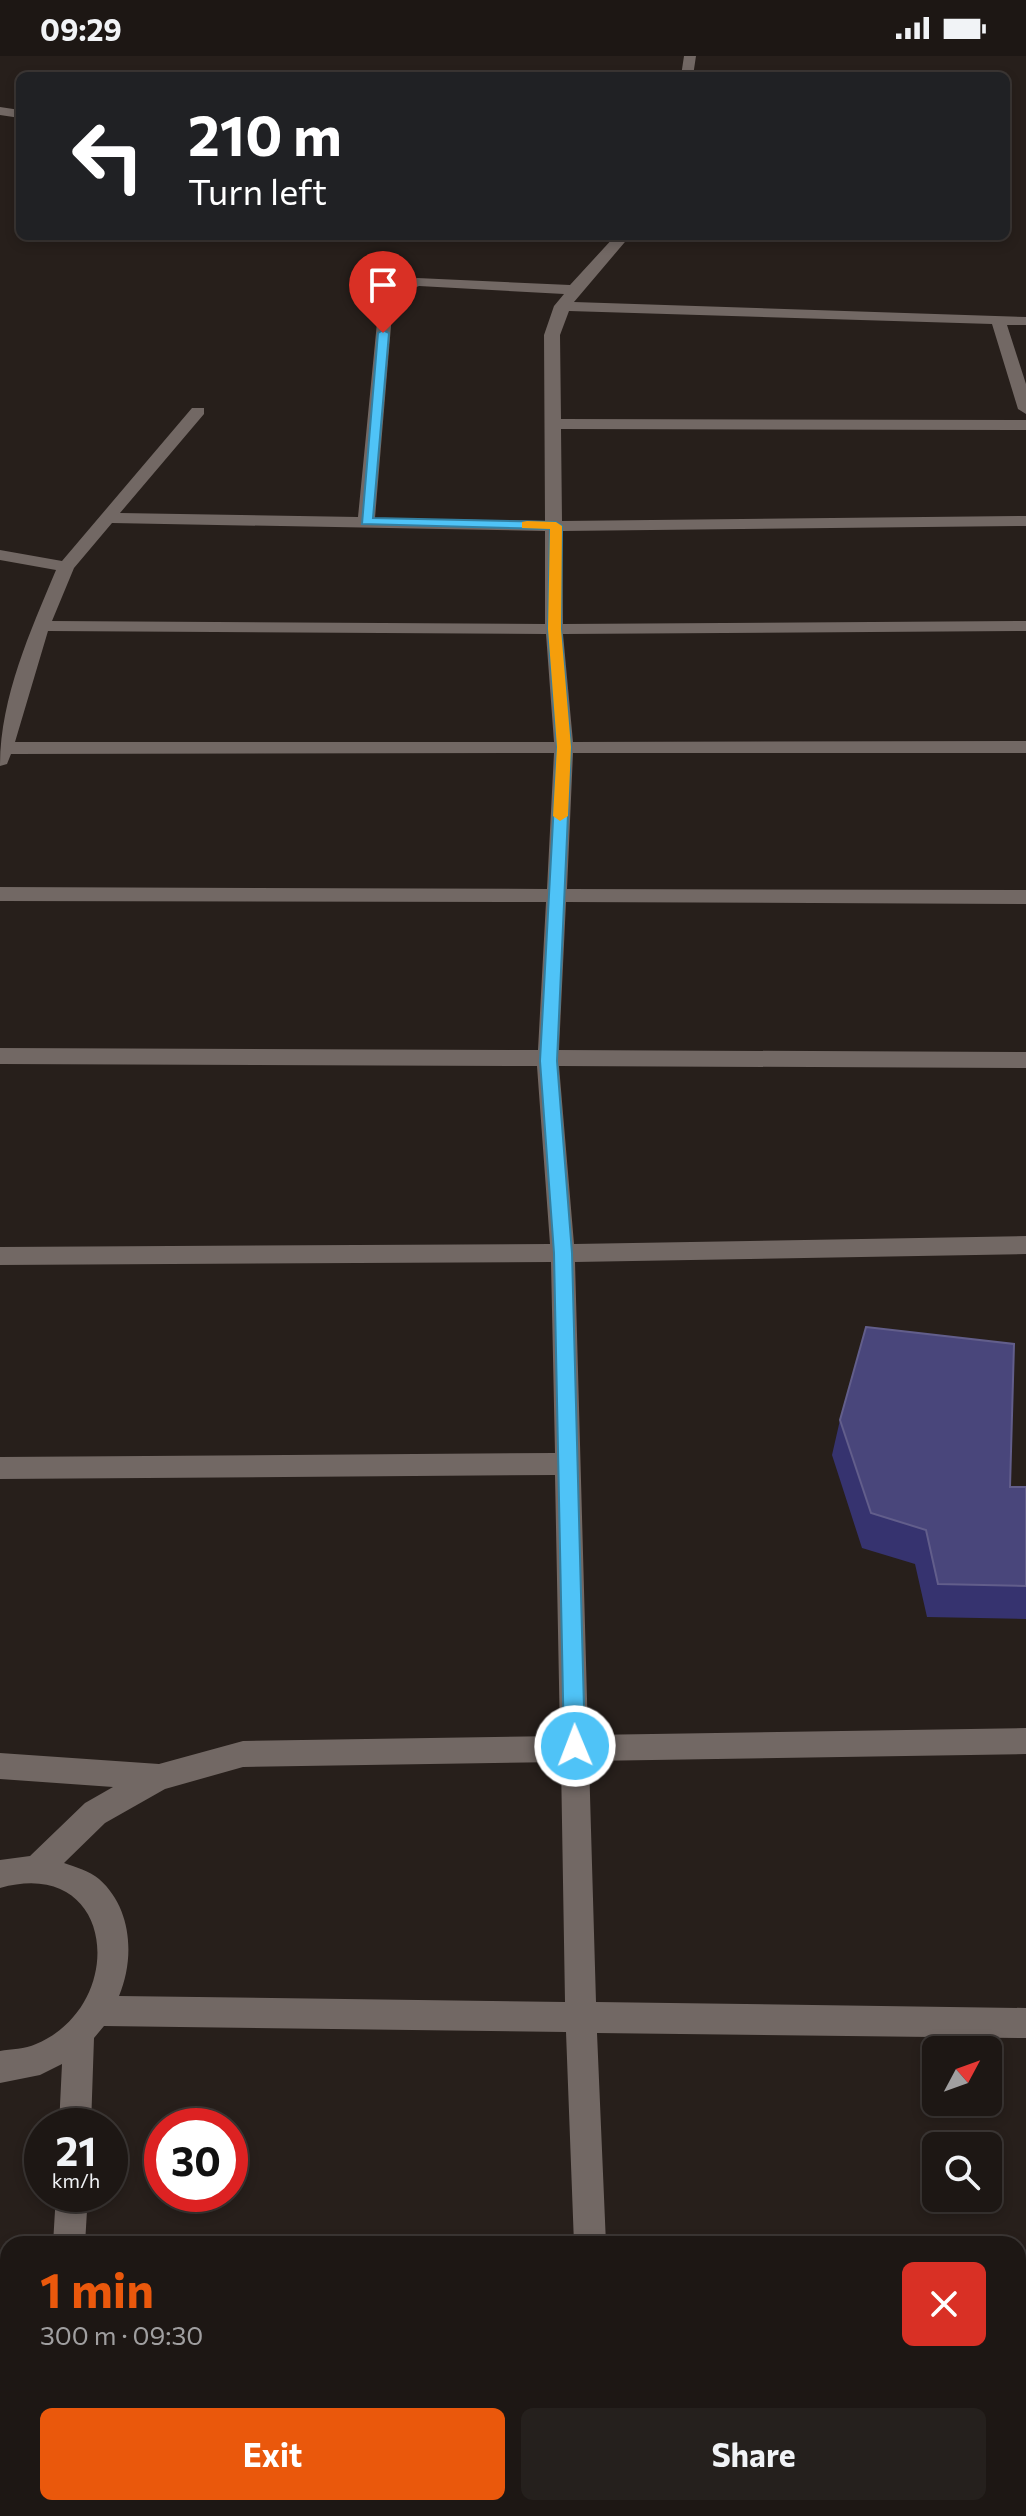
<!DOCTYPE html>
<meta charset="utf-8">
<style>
:root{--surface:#1d1714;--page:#25201d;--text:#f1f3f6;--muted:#a09fa0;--line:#3b3634;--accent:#ea580c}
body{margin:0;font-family:Commissioner,sans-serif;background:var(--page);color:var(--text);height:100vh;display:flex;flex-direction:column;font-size:30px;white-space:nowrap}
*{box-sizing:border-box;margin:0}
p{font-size:26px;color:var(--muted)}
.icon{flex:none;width:44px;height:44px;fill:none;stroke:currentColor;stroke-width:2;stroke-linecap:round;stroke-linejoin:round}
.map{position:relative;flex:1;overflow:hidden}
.side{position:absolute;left:0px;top:2180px;width:1026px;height:280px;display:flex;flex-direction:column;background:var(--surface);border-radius:24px 24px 0 0;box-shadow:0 4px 12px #0003,0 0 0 2px var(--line)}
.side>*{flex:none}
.guide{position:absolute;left:16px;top:16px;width:994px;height:168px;border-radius:12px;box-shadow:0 4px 12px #0003,0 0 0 2px var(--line);background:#202124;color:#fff;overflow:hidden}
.needle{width:52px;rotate:49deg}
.fabs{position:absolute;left:922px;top:1980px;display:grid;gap:16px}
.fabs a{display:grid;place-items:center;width:80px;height:80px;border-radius:12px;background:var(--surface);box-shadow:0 4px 12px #0003,0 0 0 2px var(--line);font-size:40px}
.speed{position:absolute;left:24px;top:2052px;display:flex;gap:16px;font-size:40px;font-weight:700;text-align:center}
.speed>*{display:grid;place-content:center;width:104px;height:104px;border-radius:50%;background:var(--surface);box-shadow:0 4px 12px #0003,0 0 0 2px var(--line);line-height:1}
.speed small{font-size:20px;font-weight:400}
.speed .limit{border:12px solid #d22;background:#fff;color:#111}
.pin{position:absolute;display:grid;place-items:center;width:68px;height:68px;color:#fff;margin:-82px -34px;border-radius:50% 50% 50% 0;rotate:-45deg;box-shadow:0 0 8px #0007}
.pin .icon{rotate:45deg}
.me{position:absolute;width:88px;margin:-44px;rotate:359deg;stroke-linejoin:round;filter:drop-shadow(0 0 6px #0008)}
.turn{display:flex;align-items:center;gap:28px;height:168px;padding:0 40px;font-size:36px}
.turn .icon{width:104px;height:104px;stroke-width:2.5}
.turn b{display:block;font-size:56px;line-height:68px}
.round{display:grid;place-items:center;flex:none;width:84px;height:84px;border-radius:12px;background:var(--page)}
.overview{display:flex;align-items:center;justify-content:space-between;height:136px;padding:0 40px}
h1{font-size:48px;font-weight:700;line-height:60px;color:var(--accent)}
.cta{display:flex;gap:16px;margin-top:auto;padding:16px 40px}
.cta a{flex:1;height:92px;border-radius:12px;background:var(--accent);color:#fff;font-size:32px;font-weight:700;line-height:92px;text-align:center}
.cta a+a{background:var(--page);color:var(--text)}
.status{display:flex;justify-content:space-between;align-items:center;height:56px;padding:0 40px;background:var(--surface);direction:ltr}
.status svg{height:22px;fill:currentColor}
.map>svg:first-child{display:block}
</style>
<div class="status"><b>09:29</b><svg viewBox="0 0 49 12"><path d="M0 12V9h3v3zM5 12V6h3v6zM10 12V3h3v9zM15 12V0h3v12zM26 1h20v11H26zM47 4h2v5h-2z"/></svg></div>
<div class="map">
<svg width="1026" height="2460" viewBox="0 0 1026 2460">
<rect width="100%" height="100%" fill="#271f1b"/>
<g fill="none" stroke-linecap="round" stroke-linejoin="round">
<path fill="#726864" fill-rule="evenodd" d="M 684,0 L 696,0 L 693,20 L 681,20 Z
M 0,51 L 20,54 L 20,62 L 0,59 Z
M 615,180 L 630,180 L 574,246 L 1026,261 L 1026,269 L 1007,269 L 1026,328 L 1026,358 L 1018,353 L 992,268 L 569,255 L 560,279 L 561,363 L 1026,364 L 1026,374 L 561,373 L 562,465 L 1026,460 L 1026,470 L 562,475 L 563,568 L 1026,565 L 1026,575 L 563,578 L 573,686 L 1026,685 L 1026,697 L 573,697 L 567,833 L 1026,834 L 1026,848 L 566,846 L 559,994 L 1026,996 L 1026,1012 L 559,1010 L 574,1188 L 1026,1180 L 1026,1198 L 575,1206 L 588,1679 L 1026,1672 L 1026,1698 L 589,1705 L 596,1946 L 1026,1952 L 1026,1982 L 597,1977 L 606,2188 L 574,2188 L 566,1976 L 104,1970 L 94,1982 L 91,2070 L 59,2070 L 62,2008 L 40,2019 L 0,2027 L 0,1995 C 11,1993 25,1993 36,1988 C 129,1949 116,1799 0,1832 L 0,1804 L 30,1800 L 85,1747 L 113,1731 L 0,1723 L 0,1697 L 159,1708 L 243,1685 L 560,1680 L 555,1419 L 0,1423 L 0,1401 L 555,1397 L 551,1206 L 0,1209 L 0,1191 L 550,1188 L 537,1010 L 0,1008 L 0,992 L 538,994 L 546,846 L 0,845 L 0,831 L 547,833 L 554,697 L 11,698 L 7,708 L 0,710 C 0,642 30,576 56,514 L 0,504 L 0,494 L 62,505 L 192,352 L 204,352 L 204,358 L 120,457 L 358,461 L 379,246 L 386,233 L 417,222 L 570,229 ZM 419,230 L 564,238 L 554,250 L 544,279 L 545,465 L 375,462 L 393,246 L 397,239 ZM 112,467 L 545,475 L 545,568 L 52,565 L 74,512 ZM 48,575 L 546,578 L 554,686 L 15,686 ZM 561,1706 L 565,1946 L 119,1940 C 135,1902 132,1852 99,1823 C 90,1815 75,1811 64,1807 L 105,1767 L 165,1733 L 243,1711 Z
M 56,2138 L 88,2138 L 85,2188 L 53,2188 Z
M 1018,2399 L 1026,2399 L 1026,2435 L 1018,2435 Z
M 38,2452 L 74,2452 L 74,2460 L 38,2460 Z
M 583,2452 L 619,2452 L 619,2460 L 583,2460 Z"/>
</g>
<path fill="#36336f" d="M 840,1364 L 1010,1431 L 1026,1431 L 1026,1563 L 927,1561 L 915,1508 L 862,1492 L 832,1399 Z"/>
<path fill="#49467b" stroke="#625e8b" stroke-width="2" d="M 866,1271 L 1014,1288 L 1010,1431 L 1026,1431 L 1026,1530 L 938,1528 L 926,1474 L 871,1457 L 840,1364 Z"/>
<path fill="#4fc3f7" stroke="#337fa1" stroke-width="2" d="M 383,274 L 389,277 L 373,462 L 556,466 L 562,470 L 561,573 L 571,691 L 557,1005 L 572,1197 L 585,1690 L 582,1697 L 575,1700 L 567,1697 L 564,1690 L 554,1197 L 540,1005 L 557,691 L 548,573 L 550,473 L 362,468 L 378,277 Z"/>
<path fill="#f59e0b" d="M 527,465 L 556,466 L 562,470 L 561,573 L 571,691 L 568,760 L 560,765 L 553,760 L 557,691 L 548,573 L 550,473 L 522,472 L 522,466 Z"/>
</svg>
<div class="fabs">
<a><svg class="needle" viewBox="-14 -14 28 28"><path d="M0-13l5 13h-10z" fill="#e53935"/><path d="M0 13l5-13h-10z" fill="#a09fa0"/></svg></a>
<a><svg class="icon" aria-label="search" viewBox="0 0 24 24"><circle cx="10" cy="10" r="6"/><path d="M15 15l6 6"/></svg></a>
</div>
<div class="speed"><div>21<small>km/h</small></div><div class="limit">30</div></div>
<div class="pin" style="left:383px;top:277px;background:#d93025"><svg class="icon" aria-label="arrive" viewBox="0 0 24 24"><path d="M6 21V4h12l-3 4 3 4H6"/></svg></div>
<svg class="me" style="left:575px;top:1690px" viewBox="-20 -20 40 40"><circle r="17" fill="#4fc3f7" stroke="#fff" stroke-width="3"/><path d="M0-11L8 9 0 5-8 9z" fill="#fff"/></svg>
<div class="guide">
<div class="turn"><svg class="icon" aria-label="left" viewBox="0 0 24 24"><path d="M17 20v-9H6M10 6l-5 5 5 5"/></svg><div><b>210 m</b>Turn left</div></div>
</div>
<section class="side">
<div class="overview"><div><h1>1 min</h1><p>300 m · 09:30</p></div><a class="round" style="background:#d93025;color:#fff"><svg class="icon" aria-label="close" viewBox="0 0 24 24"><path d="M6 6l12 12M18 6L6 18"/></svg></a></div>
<div class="cta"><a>Exit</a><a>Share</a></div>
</section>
</div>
